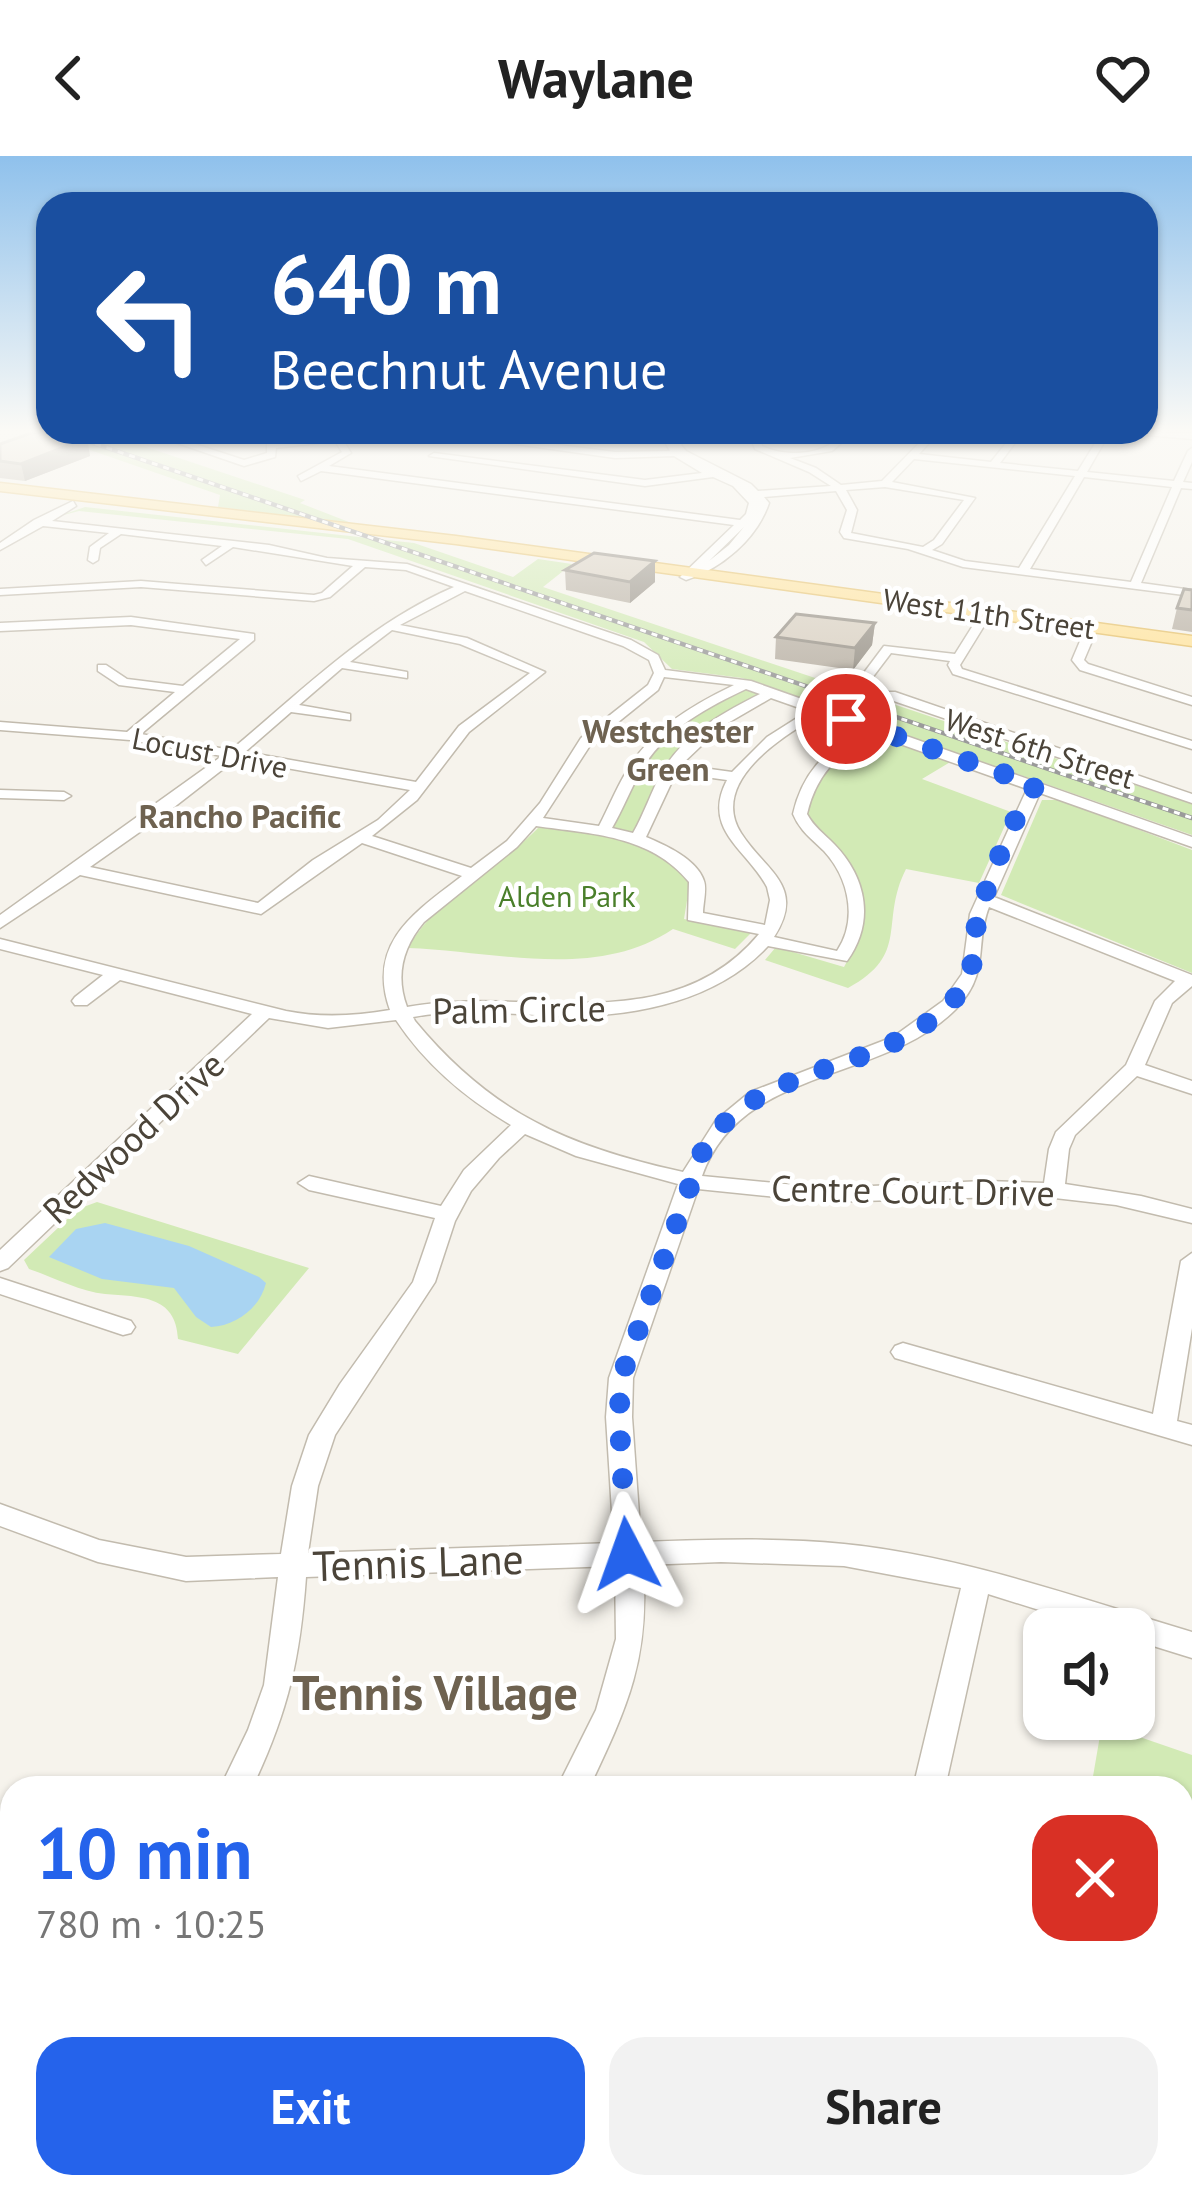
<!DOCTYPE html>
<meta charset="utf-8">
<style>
:root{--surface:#fff;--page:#f2f2f2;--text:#222;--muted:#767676;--accent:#2563eb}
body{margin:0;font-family:"PT Sans",sans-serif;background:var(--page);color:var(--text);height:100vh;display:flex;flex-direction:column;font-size:45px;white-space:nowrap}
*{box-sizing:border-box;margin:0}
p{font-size:39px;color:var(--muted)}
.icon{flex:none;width:66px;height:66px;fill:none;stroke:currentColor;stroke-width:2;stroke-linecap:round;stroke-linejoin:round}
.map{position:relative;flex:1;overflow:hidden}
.drawer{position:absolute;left:0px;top:1620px;width:1194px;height:423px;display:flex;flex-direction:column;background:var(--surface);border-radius:36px 36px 0 0;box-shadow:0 3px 9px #0004}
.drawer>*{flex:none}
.hud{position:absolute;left:36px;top:36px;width:1122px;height:252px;border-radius:36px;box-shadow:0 3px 9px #0004;background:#1a4fa0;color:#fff;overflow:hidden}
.tools{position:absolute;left:1023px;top:1452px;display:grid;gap:24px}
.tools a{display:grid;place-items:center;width:132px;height:132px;border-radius:24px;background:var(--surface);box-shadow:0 3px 9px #0004;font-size:60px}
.pin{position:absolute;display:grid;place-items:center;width:102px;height:102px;color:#fff;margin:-51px;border:6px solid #fff;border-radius:50%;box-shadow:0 3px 12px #0007}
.me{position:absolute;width:132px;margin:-66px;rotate:356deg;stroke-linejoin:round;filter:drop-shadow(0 0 9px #0008)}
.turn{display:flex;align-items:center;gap:42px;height:252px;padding:0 36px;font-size:54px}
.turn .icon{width:156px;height:156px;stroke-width:2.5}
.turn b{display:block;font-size:84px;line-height:102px}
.round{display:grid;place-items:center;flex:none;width:126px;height:126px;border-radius:36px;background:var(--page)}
.head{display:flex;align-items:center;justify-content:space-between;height:204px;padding:0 36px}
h1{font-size:72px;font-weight:800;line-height:90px;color:var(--accent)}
.action{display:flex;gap:24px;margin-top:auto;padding:24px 36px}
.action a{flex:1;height:138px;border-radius:36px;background:var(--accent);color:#fff;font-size:48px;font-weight:800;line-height:138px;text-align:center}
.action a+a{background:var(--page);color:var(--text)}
header{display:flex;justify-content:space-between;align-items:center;height:156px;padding:0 36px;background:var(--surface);font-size:54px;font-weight:800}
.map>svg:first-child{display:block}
</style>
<header><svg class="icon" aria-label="back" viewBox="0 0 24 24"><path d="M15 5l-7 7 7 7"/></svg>Waylane<svg class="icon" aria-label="heart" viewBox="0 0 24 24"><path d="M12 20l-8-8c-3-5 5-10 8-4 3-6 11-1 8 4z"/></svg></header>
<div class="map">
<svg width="1192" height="2041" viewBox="0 0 1192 2041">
<rect width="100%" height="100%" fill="#f6f3ec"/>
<path fill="#d2eab5" d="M 38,276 L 101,276 L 305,344 L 300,347 L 354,368 L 218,351 L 220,339 Z
M 85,351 L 414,387 L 513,421 L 538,403 L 572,408 L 543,431 L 1192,648 L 1192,679 L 742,522 L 672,513 L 644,486 L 348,383 L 79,355 L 56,361 Z
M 745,532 L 762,538 L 702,573 L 635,678 L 610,673 L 654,593 L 687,563 Z
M 871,576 L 952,605 L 922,623 L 1011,656 L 979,727 L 906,713 C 879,766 911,798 848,832 L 765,804 L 776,791 L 844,811 L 859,783 L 864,753 L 805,659 C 812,617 838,599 871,576 Z
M 1042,644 L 1061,644 L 1192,694 L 1192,817 L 1001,739 Z
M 541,669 C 597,678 651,681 690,726 L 684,763 L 752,776 L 735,793 L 673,773 C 596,825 495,795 408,792 C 438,738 500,713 541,669 Z
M 97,1046 L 309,1112 L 238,1198 L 178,1183 C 176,1139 140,1141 105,1138 C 81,1136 53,1121 29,1113 L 24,1104 L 78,1053 Z
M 1102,1568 L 1192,1599 L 1192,2041 L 1022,2041 L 1024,2031 L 1182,2031 L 1182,1632 L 1091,1632 Z"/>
<path fill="#a9d4f2" d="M 105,1067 L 189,1090 L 259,1121 L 266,1127 C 260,1152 236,1170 211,1171 L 196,1161 L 174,1132 L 102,1123 L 49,1101 L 76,1073 Z"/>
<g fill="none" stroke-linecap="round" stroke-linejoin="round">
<g stroke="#c2bbae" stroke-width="3">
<path id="minor" d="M 145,276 L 158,276 L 244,304 L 267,297 L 267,287 L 240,276 L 252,276 L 275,287 L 332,280 L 330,276 L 340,279 L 394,276 L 343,284 L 351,297 L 329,310 L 740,364 L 746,358 L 749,347 L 733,330 L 713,321 L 645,330 L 429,300 L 434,297 L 645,324 L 702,317 L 674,300 L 615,302 L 466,281 L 470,278 L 615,296 L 670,295 L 665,286 L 671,276 L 687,276 L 681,289 L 686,295 L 751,328 L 758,335 L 831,330 L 809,316 L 755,293 L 752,285 L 762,276 L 771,276 L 761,286 L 762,290 C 781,299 809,300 829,289 C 840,282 840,276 854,276 L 832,295 L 790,302 L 816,312 L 841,329 L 882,325 L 930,276 L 939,276 L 919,298 L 991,306 L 1015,276 L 1023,276 L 1000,307 L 1078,315 L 1102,276 L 1110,276 L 1087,316 L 1174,325 L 1188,295 L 1192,292 L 1192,306 L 1183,326 L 1192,327 L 1192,333 L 1181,332 L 1141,427 L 1192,434 L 1192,440 L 963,411 L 908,393 L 844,382 L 840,376 L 847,354 L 836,335 L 764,341 L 769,347 C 757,383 721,413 686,424 L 680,421 L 682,419 L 734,369 L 321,315 L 301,325 L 298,320 L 342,296 L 335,285 L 276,292 L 275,301 L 244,310 ZM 914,303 L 1075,320 L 1019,412 L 965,405 L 932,394 L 942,388 L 975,342 L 892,326 ZM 1084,321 L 1172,331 L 1131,426 L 1030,413 ZM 885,331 L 964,344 L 934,384 L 923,391 L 851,377 L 857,354 L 846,334 ZM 744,371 L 729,389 L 709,405 Z
M 1142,276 L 1192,277 L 1192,283 L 1146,279 Z
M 73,345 L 76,350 L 52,365 L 269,389 L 327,402 L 407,408 L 631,484 L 658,499 L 665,514 L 751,525 L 1192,681 L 1192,691 L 1040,637 L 994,741 L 1192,819 L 1192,830 L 1172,847 L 1145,909 L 1192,925 L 1192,938 L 1137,920 L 1075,979 L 1069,993 L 1065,1028 L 1141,1040 L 1192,1053 L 1192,1067 L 1116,1049 L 1037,1040 L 826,1046 L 698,1033 L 633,1222 L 632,1261 L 641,1386 C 708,1384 777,1381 844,1388 C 963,1400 1078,1442 1192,1476 L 1192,1502 L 1134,1484 L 1134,1473 L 1100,1473 L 988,1438 L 945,1632 L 913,1632 L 961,1432 L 844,1410 L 721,1406 L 643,1409 C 650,1502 628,1550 589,1632 L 557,1632 L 596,1554 L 616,1483 L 615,1410 L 306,1421 C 300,1504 288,1556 252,1632 L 220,1632 L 248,1574 L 264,1529 L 278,1421 L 186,1425 L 98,1406 L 0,1370 L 0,1348 L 99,1384 L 186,1401 L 281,1398 L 292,1330 L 309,1279 L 340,1228 L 413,1126 L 435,1062 L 309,1034 L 298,1027 L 309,1020 L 441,1050 L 464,1014 L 511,969 C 465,942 426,909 396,864 L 328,872 L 269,862 L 8,1112 L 0,1115 L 0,1094 L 252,858 L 120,824 L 87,849 L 75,849 L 72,845 L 75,841 L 103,819 L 0,793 L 0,783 L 286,855 C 321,862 355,860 390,854 C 366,787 415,756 462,720 L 362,687 L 261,758 L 80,719 L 0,772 L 0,759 L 222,600 L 130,584 L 0,574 L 0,566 L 127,576 L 175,536 L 119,529 L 98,515 L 98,509 L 106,509 L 127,523 L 183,530 L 240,483 L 131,469 L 0,475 L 0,467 L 131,461 L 254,478 L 254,484 L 141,578 L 231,594 C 302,535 368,468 454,431 L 406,414 L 365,411 L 330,441 L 314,445 L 141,431 L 0,439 L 0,433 L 141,425 L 314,439 L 322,437 L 353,410 L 233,391 L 206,409 L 202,404 L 222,390 L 121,378 L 100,392 L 98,404 L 93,407 L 88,404 L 90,391 L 109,377 L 43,370 L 0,394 L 0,387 L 34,364 ZM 465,435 L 623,490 L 649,504 L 654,517 L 648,529 L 581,582 L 540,647 L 507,685 L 471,712 L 372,680 L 417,644 L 469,576 L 545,516 L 467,482 L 400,469 ZM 392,474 L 460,488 L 530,517 L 459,570 L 416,626 L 245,596 L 291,556 L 350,564 L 350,558 L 299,549 L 342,512 L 407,522 L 407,516 L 350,506 ZM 664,521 L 734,529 C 690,550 649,575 625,618 C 615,635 608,653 599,670 L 543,662 L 591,588 L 658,534 ZM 746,533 L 760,538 C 722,557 684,578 662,616 C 651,636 644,658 633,677 L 612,672 C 623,653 631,632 642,613 C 665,574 706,552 746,533 ZM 771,542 L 808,555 L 767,581 L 732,616 L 681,609 L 721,571 ZM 820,559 L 860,574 C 825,594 802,618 793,658 C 800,675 812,683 824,695 C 849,722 858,764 837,795 L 774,781 C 807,730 765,715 741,677 C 709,626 782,580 820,559 ZM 872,578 L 1027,633 L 970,758 L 962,818 L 943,845 L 893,881 L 750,936 L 716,964 L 683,1016 C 568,991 491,957 415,865 L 413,861 C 466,851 517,860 571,860 C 640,860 719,843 768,790 L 847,805 C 875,766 867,722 834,688 C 823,677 814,671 807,658 C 816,619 838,597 872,578 ZM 236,603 L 410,634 L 378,664 L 313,704 L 258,747 L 90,711 L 164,659 L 228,670 L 228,664 L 173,652 ZM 676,617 L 727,624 C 701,674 747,693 767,731 L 770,744 L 765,769 L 703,757 C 703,748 707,733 704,725 C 697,703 665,689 646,681 ZM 536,670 C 591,678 651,679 689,726 L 688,764 L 759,778 C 669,886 525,829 407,851 C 395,819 403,791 424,766 L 517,691 ZM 989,751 L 1175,825 L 1155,845 L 1126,909 L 1056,976 L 1049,993 L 1044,1027 L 985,1025 L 826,1032 L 702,1020 C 741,910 883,927 956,853 C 991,816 974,790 989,751 ZM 525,978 L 576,1000 L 678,1028 L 609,1222 L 606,1261 L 614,1387 L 308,1397 L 318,1330 L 335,1279 L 435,1126 L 455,1065 L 471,1035 L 499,1002 Z
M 986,454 L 992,457 L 960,509 L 962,513 L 1192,585 L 1192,593 L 953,518 L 948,509 L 950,505 L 891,497 L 869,526 L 868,535 L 857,532 L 857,526 L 884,490 L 955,498 L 982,455 Z
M 1092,467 L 1098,471 L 1084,504 L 1088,508 L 1192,541 L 1192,549 L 1080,514 L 1072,504 L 1086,471 Z
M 885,536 L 895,536 L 1192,638 L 1192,647 L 885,542 Z
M 0,634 L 64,636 L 71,640 L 64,644 L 0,642 Z
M 1192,1097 L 1192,1172 L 1177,1265 L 1192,1269 L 1192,1289 L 895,1202 L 891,1196 L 895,1190 L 903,1187 L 1153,1258 L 1181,1105 Z
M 0,1122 L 131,1165 L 135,1171 L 131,1177 L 123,1179 L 0,1138 Z
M 641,2031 L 695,2031 L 691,2041 L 637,2041 Z"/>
</g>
<g stroke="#e6c16a" stroke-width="3">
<path id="major" d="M 0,327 L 456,380 L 1192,480 L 1192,490 L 456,388 L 0,335 Z"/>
</g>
<use href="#minor" fill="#fff" fill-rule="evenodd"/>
<use href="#major" fill="#ffe39c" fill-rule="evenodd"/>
<g stroke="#9a9a9a" stroke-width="4.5">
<path id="rail" d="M 61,276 L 1192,662"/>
</g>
<use href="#rail" stroke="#fff" stroke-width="3" stroke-dasharray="6" stroke-linecap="butt"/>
</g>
<path fill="#bab2a6" d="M 87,282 L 90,300 L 25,325 L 0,322 L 0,288 Z
M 655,405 L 655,426 L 630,447 L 566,434 L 565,414 Z
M 1192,434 L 1192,476 L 1172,473 L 1177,452 Z
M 875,467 L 872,489 L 853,514 L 775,503 L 776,481 Z
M 1136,2031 L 1182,2031 L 1192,2041 L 1135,2041 Z"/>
<path fill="#979187" d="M 87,282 L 90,300 L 25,325 L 21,308 Z
M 655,405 L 655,426 L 630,447 L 630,426 Z
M 875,467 L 872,489 L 853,514 L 855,492 Z"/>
<path fill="#d8cfc1" stroke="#979187" stroke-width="3" d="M 34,276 L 87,282 L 21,308 L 0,305 L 0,288 Z
M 594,397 L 655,405 L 630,426 L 565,414 Z
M 1184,433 L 1192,434 L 1192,454 L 1177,452 Z
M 796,458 L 875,467 L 855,492 L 776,481 Z
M 1182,1791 L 1192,1795 L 1192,2041 L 1148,2041 L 1149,2031 L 1182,2031 Z"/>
<linearGradient id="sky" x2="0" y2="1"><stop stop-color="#8fc1ec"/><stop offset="0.49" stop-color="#fbfaf6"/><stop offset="1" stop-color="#fbfaf6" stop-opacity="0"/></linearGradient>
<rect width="1192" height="561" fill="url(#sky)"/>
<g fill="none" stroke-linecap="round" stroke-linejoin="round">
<path stroke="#2563eb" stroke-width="21" stroke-dasharray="0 37.8" d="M 627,1398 L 619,1261 L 621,1222 L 703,994 C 758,906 872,920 943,854 C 985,816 967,798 980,754 C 990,721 1015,656 1036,629 L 846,563"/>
</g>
<g text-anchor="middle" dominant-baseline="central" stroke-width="9" stroke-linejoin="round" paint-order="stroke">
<g font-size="30" fill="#4b4439" stroke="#fff">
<text transform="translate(989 457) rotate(8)">West 11th Street</text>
<text transform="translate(1040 592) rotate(18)">West 6th Street</text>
<text transform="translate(210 596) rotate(11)">Locust Drive</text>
</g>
<g font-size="30" fill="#4a7f2a" stroke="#fff">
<text x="567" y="739">Alden Park</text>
</g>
<g font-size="33" font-weight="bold" fill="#6e6250" stroke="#fff">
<text x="668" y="574">Westchester<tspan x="668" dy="38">Green</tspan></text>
<text x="240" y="659">Rancho Pacific</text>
</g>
<g font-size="36" fill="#4b4439" stroke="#fff">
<text transform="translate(519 853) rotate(-1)">Palm Circle</text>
<text transform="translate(133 981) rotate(-43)">Redwood Drive</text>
<text transform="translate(913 1034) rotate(1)">Centre Court Drive</text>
</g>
<g font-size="42" fill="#4b4439" stroke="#fff">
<text transform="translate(418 1406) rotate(-2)">Tennis Lane</text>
</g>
<g font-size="48" font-weight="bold" fill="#6e6250" stroke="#fff">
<text x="435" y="1536">Tennis Village</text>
</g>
</g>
</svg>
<div class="tools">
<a><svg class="icon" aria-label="sound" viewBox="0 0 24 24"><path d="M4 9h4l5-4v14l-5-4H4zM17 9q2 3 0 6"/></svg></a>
</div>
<div class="pin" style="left:846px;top:563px;background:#d93025"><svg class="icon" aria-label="arrive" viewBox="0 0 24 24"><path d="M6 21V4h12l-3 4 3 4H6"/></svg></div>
<svg class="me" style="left:627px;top:1398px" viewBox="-20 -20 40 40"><path d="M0-17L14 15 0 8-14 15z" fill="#2563eb" stroke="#fff" stroke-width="4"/></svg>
<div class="hud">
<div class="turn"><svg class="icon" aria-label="left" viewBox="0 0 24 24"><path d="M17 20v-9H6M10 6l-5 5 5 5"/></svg><div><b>640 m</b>Beechnut Avenue</div></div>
</div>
<section class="drawer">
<div class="head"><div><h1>10 min</h1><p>780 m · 10:25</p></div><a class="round" style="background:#d93025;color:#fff"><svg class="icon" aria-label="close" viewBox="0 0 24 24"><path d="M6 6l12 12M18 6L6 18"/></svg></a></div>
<div class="action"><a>Exit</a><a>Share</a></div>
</section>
</div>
